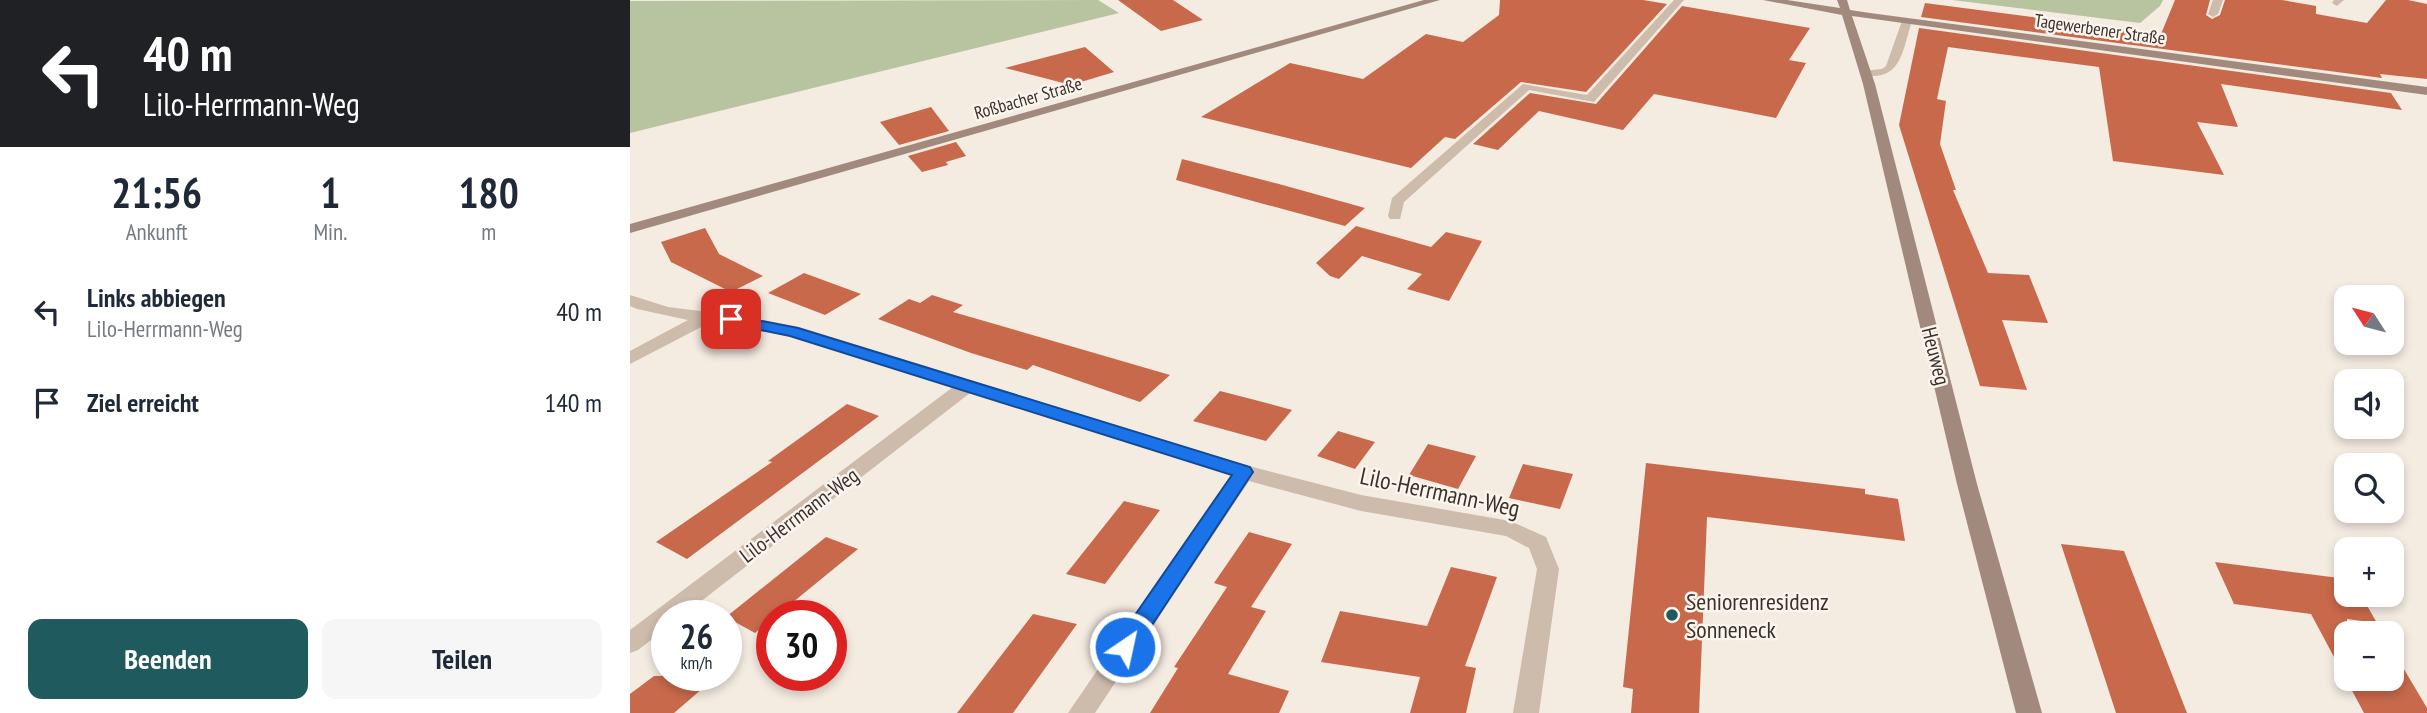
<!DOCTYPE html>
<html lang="de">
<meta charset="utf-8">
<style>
:root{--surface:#fff;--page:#f6f6f7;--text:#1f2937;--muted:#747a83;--accent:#1f5a5e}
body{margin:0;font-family:"PT Sans Narrow",sans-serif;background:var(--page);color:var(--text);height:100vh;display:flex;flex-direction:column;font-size:26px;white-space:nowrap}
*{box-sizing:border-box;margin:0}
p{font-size:23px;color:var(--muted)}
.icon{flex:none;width:38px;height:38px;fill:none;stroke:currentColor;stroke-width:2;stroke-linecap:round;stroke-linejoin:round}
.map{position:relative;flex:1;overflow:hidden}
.panel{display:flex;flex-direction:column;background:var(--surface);width:630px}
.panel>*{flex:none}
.hud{background:#202124;color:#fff;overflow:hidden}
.needle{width:46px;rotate:306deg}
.buttons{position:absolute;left:1704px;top:285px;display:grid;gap:14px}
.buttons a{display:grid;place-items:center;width:70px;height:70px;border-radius:14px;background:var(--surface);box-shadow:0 4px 10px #0003;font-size:35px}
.speed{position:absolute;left:21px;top:600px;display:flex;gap:14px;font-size:35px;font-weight:700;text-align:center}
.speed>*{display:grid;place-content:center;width:91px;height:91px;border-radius:50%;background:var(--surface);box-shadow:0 4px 10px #0003;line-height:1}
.speed small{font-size:18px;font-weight:400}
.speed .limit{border:10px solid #d22;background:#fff;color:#111}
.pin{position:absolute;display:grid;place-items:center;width:60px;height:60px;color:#fff;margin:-30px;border-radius:14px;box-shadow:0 4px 10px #0006}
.me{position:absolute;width:77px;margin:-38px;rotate:34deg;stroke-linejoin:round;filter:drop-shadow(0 0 5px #0008)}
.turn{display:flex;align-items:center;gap:24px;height:147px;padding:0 28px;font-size:32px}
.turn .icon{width:91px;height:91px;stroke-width:2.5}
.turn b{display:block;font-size:49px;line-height:60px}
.eta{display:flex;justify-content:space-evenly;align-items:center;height:119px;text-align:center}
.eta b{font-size:42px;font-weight:800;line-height:49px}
.button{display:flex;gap:14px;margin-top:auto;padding:14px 28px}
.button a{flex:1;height:80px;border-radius:14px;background:var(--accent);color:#fff;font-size:28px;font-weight:800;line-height:80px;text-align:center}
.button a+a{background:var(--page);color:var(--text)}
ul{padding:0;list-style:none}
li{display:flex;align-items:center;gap:21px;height:91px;padding:0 28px}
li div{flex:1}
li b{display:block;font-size:26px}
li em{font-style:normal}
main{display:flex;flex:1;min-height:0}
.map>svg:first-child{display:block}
</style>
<main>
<section class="panel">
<div class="hud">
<div class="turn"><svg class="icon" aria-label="left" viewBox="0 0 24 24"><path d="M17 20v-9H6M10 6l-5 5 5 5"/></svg><div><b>40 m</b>Lilo-Herrmann-Weg</div></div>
</div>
<div class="eta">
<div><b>21:56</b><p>Ankunft</p></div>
<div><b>1</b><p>Min.</p></div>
<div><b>180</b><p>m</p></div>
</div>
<ul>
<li><svg class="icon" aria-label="left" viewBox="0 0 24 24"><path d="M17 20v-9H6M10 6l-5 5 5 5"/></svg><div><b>Links abbiegen</b><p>Lilo-Herrmann-Weg</p></div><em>40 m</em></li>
<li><svg class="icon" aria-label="arrive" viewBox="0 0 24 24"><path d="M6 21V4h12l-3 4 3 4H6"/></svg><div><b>Ziel erreicht</b></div><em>140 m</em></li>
</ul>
<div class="button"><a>Beenden</a><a>Teilen</a></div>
</section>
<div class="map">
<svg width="1797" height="713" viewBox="0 0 1797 713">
<rect width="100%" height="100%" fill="#f4ebe1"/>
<path fill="#b8c4a0" d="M 468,0 L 489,13 L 0,133 L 0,1 Z
M 1322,0 L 1533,0 L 1530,6 L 1510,23 Z"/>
<path fill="#c8694b" d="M 488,0 L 543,0 L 573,20 L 531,31 Z
M 870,0 L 1013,0 L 1037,4 L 956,92 L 891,82 L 825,139 L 815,137 L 781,168 L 571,117 L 660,63 L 733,79 L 796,34 L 833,42 L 869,15 Z
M 1545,0 L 1580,0 L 1576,15 L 1582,19 L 1590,15 L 1595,0 L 1652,0 L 1686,6 L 1686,14 L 1737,23 L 1756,0 L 1778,0 L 1797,4 L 1797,79 L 1750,74 L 1752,78 L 1291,17 L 1295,3 L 1531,34 Z
M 1052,6 L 1180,28 L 1159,60 L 1176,63 L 1146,118 L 1024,94 L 993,130 L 909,111 L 868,150 L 843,144 L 900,93 L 966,104 Z
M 1289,28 L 1761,93 L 1772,110 L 1591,84 L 1608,127 L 1567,122 L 1594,175 L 1483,161 L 1469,67 L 1318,47 L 1307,99 L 1316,101 L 1310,144 L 1326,190 L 1323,190 L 1358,273 L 1399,275 L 1418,323 L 1372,320 L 1397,390 L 1350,386 L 1269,125 Z
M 455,47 L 484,72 L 441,85 L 375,68 Z
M 301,107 L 319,131 L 269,145 L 250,122 Z
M 326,142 L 336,156 L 316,162 L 318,165 L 292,172 L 278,156 Z
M 552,159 L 649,184 L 735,208 L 715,226 L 546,180 Z
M 726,226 L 801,247 L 816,232 L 852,241 L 819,301 L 777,289 L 792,274 L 732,256 L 709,279 L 700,276 L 686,263 Z
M 75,228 L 89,254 L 133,276 L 101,292 L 41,262 L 31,242 Z
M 174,273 L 231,294 L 195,315 L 138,293 Z
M 302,295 L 333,305 L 323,312 L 540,375 L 510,402 L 403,365 L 397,370 L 341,353 L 248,319 L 279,299 L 290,303 Z
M 590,391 L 625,400 L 662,410 L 636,441 L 563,421 Z
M 217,404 L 249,416 L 57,559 L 26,542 L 142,462 L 138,461 Z
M 708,431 L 745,442 L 725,469 L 687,456 Z
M 798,444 L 846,456 L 828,489 L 779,475 Z
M 1016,463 L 1235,489 L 1235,494 L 1268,499 L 1275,541 L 1077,517 L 1069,713 L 1001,713 L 1003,689 L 993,687 Z
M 893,464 L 943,474 L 930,509 L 879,498 Z
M 494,501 L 530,510 L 475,584 L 436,574 Z
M 619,532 L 662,544 L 621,607 L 636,611 L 598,674 L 659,691 L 649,713 L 520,713 L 548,668 L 544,667 L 597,587 L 584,583 Z
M 196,537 L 228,549 L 146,616 L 142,616 L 142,619 L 125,633 L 96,617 Z
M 1431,544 L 1494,551 L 1557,713 L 1486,713 Z
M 1585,562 L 1717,579 L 1717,595 L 1731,595 L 1747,623 L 1717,619 L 1717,679 L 1762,679 L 1762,649 L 1797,708 L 1797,713 L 1734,713 L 1681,614 L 1604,604 Z
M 821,567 L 867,577 L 835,666 L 846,668 L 836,713 L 780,713 L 790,677 L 691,662 L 710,611 L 797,626 Z
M 403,614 L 447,624 L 383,713 L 327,713 Z
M 24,676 L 87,676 L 44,713 L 0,713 L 0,694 Z"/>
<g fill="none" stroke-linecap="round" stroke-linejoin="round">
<path fill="#cdbbac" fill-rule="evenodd" d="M 1044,0 L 1054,0 L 964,102 L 899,90 L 774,202 L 770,219 L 760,219 L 758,216 L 762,198 L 893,84 L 957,95 Z
M 1583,0 L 1593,0 L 1588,14 L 1583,17 L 1578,14 Z
M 1704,0 L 1714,0 L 1707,6 L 1702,3 Z
M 1277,18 L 1282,21 C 1272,51 1272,82 1232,75 L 1232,71 L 1252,69 L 1256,66 L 1272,21 Z
M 0,295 L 38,307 L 118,317 L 169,327 L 615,465 L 731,495 L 880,521 L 916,537 L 929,569 L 909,713 L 883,713 L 907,569 L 899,548 L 876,536 L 731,511 L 619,481 L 465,713 L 438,713 L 601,475 L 340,393 L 52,616 L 37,616 L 37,628 L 8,650 L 0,653 L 0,630 L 323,387 L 160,336 L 79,323 L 0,364 L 0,351 L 58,320 L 7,309 L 0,306 Z"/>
<path fill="#a18a7d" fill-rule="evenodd" d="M 794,0 L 810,0 L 0,233 L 0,224 Z
M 1133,0 L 1157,0 L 1210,8 L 1207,0 L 1217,0 L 1220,10 L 1240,13 L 1797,87 L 1797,95 L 1222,16 L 1245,84 L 1347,484 L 1412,713 L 1386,713 L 1327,484 L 1233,84 L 1212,15 Z"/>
</g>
<path fill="#1a73e8" stroke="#114b97" stroke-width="2" d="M 101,315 L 168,328 L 620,467 L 623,472 L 503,654 L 495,657 L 487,654 L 484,647 L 487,641 L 602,475 L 160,336 L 96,323 L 94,319 Z"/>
<circle fill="#1f5a5e" stroke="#fbf5ee" stroke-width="2.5" cx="1042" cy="615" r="7"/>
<g text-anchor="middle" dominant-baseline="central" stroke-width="5" stroke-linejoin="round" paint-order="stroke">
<g font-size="18" fill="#3b302b" stroke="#fbf5ee">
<text transform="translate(1470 29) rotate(8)">Tagewerbener Straße</text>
<text transform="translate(398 98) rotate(-16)">Roßbacher Straße</text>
</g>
<g font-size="21" fill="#3b302b" stroke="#fbf5ee">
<text transform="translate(1306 356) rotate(76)">Heuweg</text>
<text transform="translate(169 515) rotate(-37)">Lilo-Herrmann-Weg</text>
</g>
<g font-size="24" fill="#3b302b" stroke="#fbf5ee">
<text transform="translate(810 492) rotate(12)">Lilo-Herrmann-Weg</text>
</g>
<g font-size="24" fill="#3b302b" stroke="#fbf5ee" text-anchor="start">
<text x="1056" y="601">Seniorenresidenz<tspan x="1056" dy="28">Sonneneck</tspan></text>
</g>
</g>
</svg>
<div class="buttons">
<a><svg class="needle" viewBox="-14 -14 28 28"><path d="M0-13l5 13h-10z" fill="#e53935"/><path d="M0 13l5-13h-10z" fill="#747a83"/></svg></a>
<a><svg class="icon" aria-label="sound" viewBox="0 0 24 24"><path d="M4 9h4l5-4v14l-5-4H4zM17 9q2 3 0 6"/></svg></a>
<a><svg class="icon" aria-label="search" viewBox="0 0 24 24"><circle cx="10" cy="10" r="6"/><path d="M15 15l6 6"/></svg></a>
<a>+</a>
<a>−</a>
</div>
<div class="speed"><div>26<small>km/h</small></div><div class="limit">30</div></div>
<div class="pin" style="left:101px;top:319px;background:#d93025"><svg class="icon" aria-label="arrive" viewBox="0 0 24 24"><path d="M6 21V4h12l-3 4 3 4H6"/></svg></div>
<svg class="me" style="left:495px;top:647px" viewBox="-20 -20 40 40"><circle r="17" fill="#1a73e8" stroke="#fff" stroke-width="3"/><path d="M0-11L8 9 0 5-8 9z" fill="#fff"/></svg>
</div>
</main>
